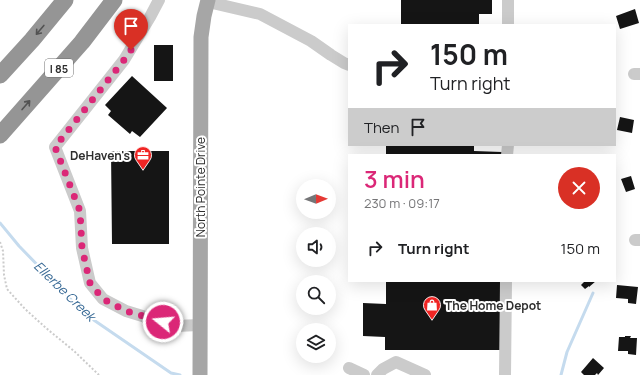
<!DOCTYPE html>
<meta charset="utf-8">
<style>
:root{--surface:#fff;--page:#f6f6f6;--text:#202124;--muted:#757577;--accent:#db2777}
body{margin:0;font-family:Manrope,sans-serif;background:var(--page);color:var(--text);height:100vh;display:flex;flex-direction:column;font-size:15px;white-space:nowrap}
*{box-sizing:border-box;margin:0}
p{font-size:13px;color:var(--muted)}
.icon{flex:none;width:22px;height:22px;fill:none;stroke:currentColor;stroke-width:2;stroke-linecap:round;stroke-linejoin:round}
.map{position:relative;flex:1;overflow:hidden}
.sheet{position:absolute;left:348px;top:154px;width:268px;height:128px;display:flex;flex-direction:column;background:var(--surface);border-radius:0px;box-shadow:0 4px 16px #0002}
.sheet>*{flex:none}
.top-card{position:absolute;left:348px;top:24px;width:268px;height:122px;border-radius:0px;box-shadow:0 4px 16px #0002;background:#fff;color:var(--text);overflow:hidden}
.needle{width:26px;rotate:89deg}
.tools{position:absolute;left:296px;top:179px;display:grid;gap:8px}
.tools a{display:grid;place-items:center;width:40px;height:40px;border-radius:50%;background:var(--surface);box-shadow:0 4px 16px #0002;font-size:20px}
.pin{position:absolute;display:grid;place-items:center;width:34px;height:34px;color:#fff;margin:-41px -17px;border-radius:50% 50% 50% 0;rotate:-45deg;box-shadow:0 0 4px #0007}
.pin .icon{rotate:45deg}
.me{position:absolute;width:44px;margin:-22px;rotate:287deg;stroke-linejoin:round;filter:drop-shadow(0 0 3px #0008)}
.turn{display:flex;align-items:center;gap:14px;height:84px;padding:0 16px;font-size:18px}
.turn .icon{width:52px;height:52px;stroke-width:2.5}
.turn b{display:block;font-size:28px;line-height:34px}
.then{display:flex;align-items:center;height:38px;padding:0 16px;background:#0003;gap:8px;font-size:15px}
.round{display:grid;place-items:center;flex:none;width:42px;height:42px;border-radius:21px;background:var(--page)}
.summary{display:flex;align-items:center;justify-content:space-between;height:68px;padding:0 16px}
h1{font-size:24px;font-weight:600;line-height:30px;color:var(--accent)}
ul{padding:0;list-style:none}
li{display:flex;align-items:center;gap:12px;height:52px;padding:0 16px}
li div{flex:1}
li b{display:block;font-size:15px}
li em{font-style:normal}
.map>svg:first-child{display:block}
</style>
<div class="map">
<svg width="640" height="375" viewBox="0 0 640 375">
<rect width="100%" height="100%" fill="#fff"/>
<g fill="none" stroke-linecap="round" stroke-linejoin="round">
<path stroke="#c5dbee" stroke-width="3" d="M 0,223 L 19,246 L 85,314 L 171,373 L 180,375
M 561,375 L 567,352 L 593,293"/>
</g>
<path fill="#151515" d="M 401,0 L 492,0 L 492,14 L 479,14 L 479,25 L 401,25 Z
M 635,9 L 639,23 L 620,29 L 616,16 Z
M 154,45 L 173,45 L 173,81 L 154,81 Z
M 132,76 L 167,108 L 140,137 L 132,131 L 130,134 L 108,115 L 111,111 L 105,105 Z
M 620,117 L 634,120 L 632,133 L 617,130 Z
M 386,145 L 474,145 L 474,151 L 502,152 L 502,155 L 386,155 Z
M 111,151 L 169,151 L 169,244 L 112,244 Z
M 631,176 L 635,189 L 626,192 L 621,179 Z
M 386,281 L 501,281 L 501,350 L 385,350 L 385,337 L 363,336 L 363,303 L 386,304 Z
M 585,281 L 596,281 L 589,287 L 589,286 L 585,289 L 581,285 Z
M 617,285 L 638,287 L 636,304 L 628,303 L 628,299 L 616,298 Z
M 625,336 L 631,336 L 630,338 L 637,338 L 636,355 L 628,354 L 628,351 L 618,351 L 619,337 L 625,337 Z
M 593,358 L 604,368 L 598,375 L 597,373 L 595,375 L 584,375 L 581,372 Z"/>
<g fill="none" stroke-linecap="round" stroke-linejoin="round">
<path stroke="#cbcbcb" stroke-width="2" stroke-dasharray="2 2" stroke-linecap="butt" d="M 0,242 L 3,251 L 4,275 L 7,289 L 25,309 L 46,328 L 74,351 L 99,375"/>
<path stroke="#cbcbcb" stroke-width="12" d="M 159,0 L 150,17 L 124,60 L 55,147 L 80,211 L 82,248 L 90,283 L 103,299 L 126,311 L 175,326 L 200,325
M 208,2 L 260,14 L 311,41 L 331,55 L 344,63 L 349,65
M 508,25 L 508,0
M 634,74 L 640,74
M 507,155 L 508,145
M 635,240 L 640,240
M 349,368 L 364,375
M 377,375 L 383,369 L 396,362 L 425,375
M 505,375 L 506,281"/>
<path stroke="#a6a6a6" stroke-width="15" d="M 200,375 L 201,37 L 204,16 L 208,0"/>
<path stroke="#959595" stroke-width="17" d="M 0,75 L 32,40 L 65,0
M 0,135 L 82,42 L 114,0"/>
</g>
<defs><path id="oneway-shaft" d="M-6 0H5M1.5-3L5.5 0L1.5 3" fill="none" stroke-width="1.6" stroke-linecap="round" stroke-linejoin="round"/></defs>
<g stroke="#525252">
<use href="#oneway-shaft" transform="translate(40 30) rotate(130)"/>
<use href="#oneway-shaft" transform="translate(26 105) rotate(-49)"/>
</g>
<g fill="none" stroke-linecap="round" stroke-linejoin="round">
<path stroke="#db2777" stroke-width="7" stroke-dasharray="0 12.6" d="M 131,50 L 124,60 L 55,147 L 80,211 L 82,248 L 90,283 L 103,299 L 126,311 L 163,322"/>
</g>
<defs>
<g id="office-pin" transform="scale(0.9)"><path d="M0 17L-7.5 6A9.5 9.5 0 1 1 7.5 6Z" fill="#f02524" stroke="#fff"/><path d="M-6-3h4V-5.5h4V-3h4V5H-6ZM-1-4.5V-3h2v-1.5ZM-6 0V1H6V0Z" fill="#fff"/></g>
<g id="shop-pin" transform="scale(0.9)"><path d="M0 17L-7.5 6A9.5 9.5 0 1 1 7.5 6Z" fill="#f02524" stroke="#fff"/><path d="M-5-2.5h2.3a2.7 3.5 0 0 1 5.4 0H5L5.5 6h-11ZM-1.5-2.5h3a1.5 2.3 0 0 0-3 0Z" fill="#fff"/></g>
</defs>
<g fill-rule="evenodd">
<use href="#office-pin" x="143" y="155"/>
<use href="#shop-pin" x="432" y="305"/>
</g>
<g text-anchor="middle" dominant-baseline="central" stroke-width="4" stroke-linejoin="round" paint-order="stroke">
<rect fill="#fff" stroke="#6d6d6d" stroke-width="1" x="45" y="59" width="28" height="18" rx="3"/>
<g font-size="11" font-weight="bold" fill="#2e2e2e">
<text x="59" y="68">I 85</text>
</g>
<g font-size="12" font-weight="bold" fill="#2e2e2e" stroke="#fff" text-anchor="end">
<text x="130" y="155">DeHaven's</text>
<text x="445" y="305" text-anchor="start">The Home Depot</text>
</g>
<g font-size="12" fill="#2e2e2e" stroke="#fff">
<text transform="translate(200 187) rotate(-90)">North Pointe Drive</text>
</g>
<g font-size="13" font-style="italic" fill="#376995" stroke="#fff">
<text transform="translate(65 291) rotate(44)">Ellerbe Creek</text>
</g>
</g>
</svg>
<div class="tools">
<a><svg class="needle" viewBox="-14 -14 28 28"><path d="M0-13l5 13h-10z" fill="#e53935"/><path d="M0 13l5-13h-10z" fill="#757577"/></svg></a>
<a><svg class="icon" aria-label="sound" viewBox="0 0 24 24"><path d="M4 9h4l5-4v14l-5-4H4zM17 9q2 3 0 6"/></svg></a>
<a><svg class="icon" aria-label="search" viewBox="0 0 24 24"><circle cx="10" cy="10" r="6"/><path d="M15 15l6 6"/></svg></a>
<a><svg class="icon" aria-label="layers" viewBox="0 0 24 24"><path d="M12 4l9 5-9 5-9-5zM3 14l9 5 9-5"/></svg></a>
</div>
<div class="pin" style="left:131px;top:50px;background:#d93025"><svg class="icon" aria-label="arrive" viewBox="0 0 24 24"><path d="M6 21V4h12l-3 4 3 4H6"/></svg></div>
<svg class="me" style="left:163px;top:322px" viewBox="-20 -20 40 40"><circle r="17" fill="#db2777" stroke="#fff" stroke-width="3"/><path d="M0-11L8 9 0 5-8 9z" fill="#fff"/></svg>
<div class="top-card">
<div class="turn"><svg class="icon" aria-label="right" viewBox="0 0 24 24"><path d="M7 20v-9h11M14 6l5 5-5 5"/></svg><div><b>150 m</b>Turn right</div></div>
<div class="then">Then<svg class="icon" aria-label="arrive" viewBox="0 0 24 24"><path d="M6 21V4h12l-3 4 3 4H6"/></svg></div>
</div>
<section class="sheet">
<div class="summary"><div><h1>3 min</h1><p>230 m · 09:17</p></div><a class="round" style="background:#d93025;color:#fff"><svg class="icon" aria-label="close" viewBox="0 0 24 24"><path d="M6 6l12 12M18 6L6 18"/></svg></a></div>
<ul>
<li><svg class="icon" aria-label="right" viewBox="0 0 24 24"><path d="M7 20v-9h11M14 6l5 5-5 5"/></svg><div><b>Turn right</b></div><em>150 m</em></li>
</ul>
</section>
</div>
